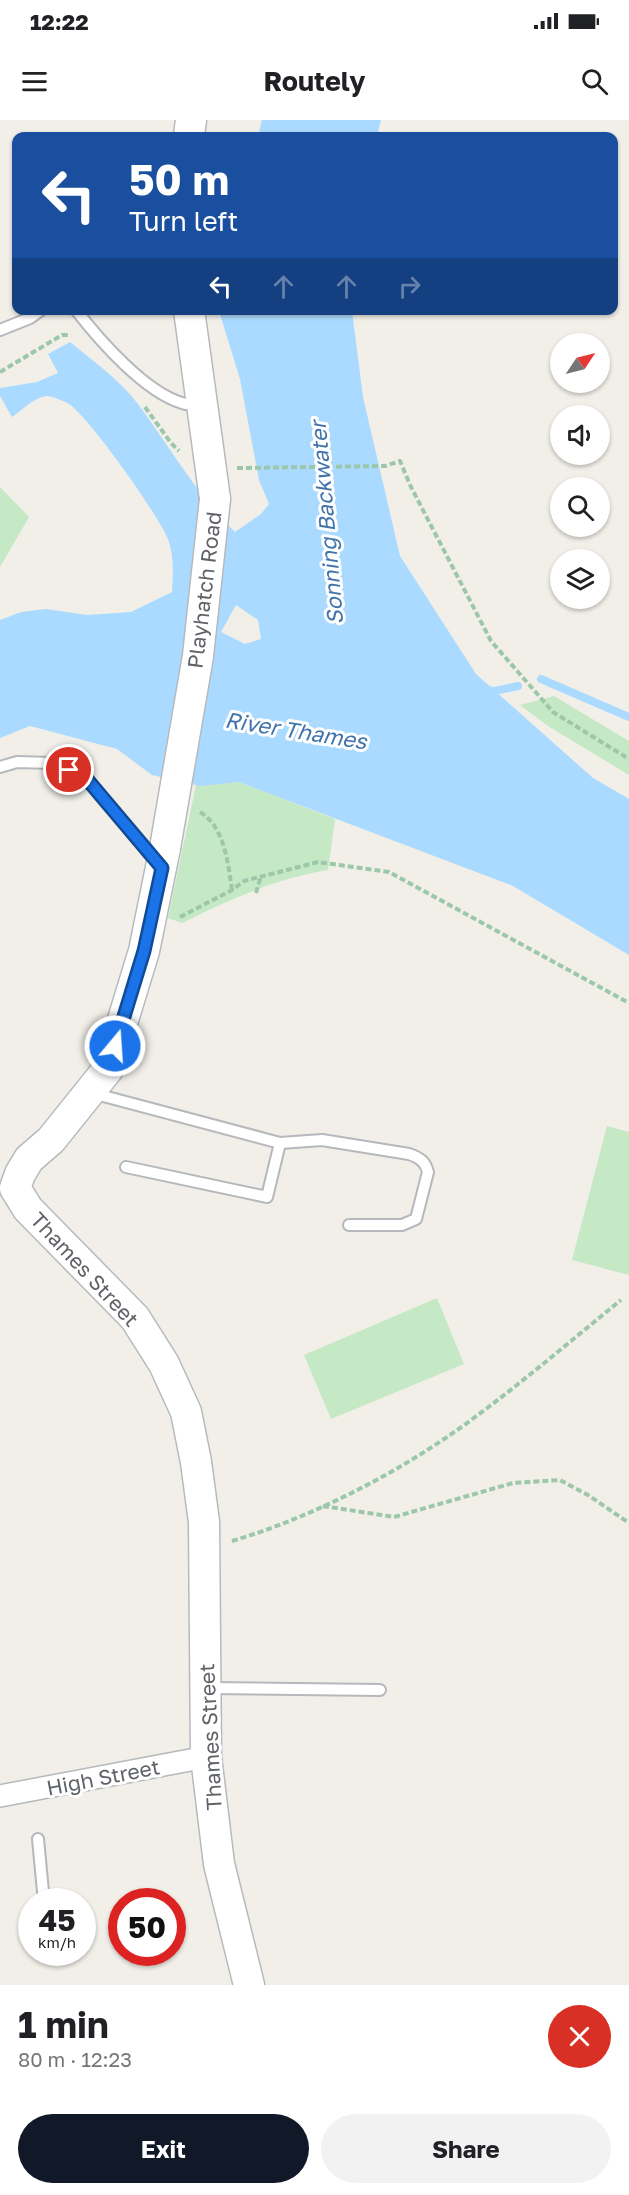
<!DOCTYPE html>
<meta charset="utf-8">
<style>
:root{--surface:#fff;--page:#f2f2f2;--text:#202124;--muted:#757577;--accent:#111827}
body{margin:0;font-family:"Golos Text",sans-serif;background:var(--page);color:var(--text);height:100vh;display:flex;flex-direction:column;font-size:22px;white-space:nowrap}
*{box-sizing:border-box;margin:0}
p{font-size:20px;color:var(--muted)}
.icon{flex:none;width:33px;height:33px;fill:none;stroke:currentColor;stroke-width:2;stroke-linecap:round;stroke-linejoin:round}
.map{position:relative;height:1865px;overflow:hidden}
.side{display:flex;flex-direction:column;background:var(--surface);flex:1}
.side>*{flex:none}
.top-card{position:absolute;left:12px;top:12px;width:606px;height:183px;border-radius:12px;box-shadow:0 2px 4px #0004;background:#1a4fa0;color:#fff;overflow:hidden}
.needle{width:39px;rotate:55deg}
.buttons{position:absolute;left:550px;top:213px;display:grid;gap:12px}
.buttons a{display:grid;place-items:center;width:60px;height:60px;border-radius:50%;background:var(--surface);box-shadow:0 2px 4px #0004;font-size:30px}
.speed{position:absolute;left:18px;top:1768px;display:flex;gap:12px;font-size:30px;font-weight:700;text-align:center}
.speed>*{display:grid;place-content:center;width:78px;height:78px;border-radius:50%;background:var(--surface);box-shadow:0 2px 4px #0004;line-height:1}
.speed small{font-size:15px;font-weight:400}
.speed .limit{border:9px solid #d22;background:#fff;color:#111}
.pin{position:absolute;display:grid;place-items:center;width:51px;height:51px;color:#fff;margin:-26px;border:3px solid #fff;border-radius:50%;box-shadow:0 2px 6px #0007}
.me{position:absolute;width:66px;margin:-33px;rotate:18deg;stroke-linejoin:round;filter:drop-shadow(0 0 4px #0008)}
.turn{display:flex;align-items:center;gap:21px;height:126px;padding:0 18px;font-size:27px}
.turn .icon{width:78px;height:78px;stroke-width:2.5}
.turn b{display:block;font-size:42px;line-height:51px}
.lanes{display:flex;align-items:center;height:57px;padding:0 18px;background:#0003;justify-content:center;gap:30px;direction:ltr}
.lanes .off{opacity:.35}
.round{display:grid;place-items:center;flex:none;width:63px;height:63px;border-radius:32px;background:var(--page)}
.headline{display:flex;align-items:center;justify-content:space-between;height:102px;padding:0 18px}
h1{font-size:36px;font-weight:700;line-height:45px}
.cta{display:flex;gap:12px;margin-top:auto;padding:12px 18px}
.cta a{flex:1;height:69px;border-radius:36px;background:var(--accent);color:#fff;font-size:24px;font-weight:700;line-height:69px;text-align:center}
.cta a+a{background:var(--page);color:var(--text)}
.status{display:flex;justify-content:space-between;align-items:center;height:42px;padding:0 30px;background:var(--surface);direction:ltr}
.status svg{height:16px;fill:currentColor}
header{display:flex;justify-content:space-between;align-items:center;height:78px;padding:0 18px;background:var(--surface);font-size:27px;font-weight:700}
.map>svg:first-child{display:block}
</style>
<div class="status"><b>12:22</b><svg viewBox="0 0 49 12"><path d="M0 12V9h3v3zM5 12V6h3v6zM10 12V3h3v9zM15 12V0h3v12zM26 1h20v11H26zM47 4h2v5h-2z"/></svg></div>
<header><svg class="icon" aria-label="menu" viewBox="0 0 24 24"><path d="M4 6h16M4 12h16M4 18h16"/></svg>Routely<svg class="icon" aria-label="search" viewBox="0 0 24 24"><circle cx="10" cy="10" r="6"/><path d="M15 15l6 6"/></svg></header>
<div class="map">
<svg width="629" height="1865" viewBox="0 0 629 1865">
<rect width="100%" height="100%" fill="#f1efe8"/>
<path fill="#c5e8c5" d="M 0,367 L 29,397 L 0,447 Z
M 554,576 L 629,621 L 629,655 L 548,606 L 520,585 Z
M 239,662 L 335,699 L 328,750 C 274,759 230,779 182,803 L 168,798 L 196,665 Z
M 607,1006 L 629,1012 L 629,1155 L 572,1140 Z
M 437,1178 L 464,1244 L 331,1299 L 304,1235 Z"/>
<path fill="#aadaff" fill-rule="evenodd" d="M 262,0 L 381,0 L 377,16 L 258,16 Z
M 219,191 L 352,191 L 363,277 L 400,436 L 476,554 L 593,658 L 629,679 L 629,835 L 513,766 L 239,662 L 200,666 L 152,655 L 117,629 L 30,606 L 0,618 L 0,500 L 21,492 L 46,489 L 87,495 L 131,492 L 172,472 C 173,455 174,439 169,422 C 162,399 88,296 69,284 C 62,280 54,277 47,276 C 36,276 21,291 12,297 L 0,276 L 0,268 L 37,262 L 58,253 L 48,234 L 70,222 C 93,241 119,259 138,284 C 170,327 196,374 235,412 L 261,394 L 269,384 L 259,360 L 240,259 ZM 236,485 L 258,500 L 261,519 L 245,524 L 221,512 Z"/>
<g fill="none" stroke-linecap="round" stroke-linejoin="round">
<path stroke="#aadaff" stroke-width="8" d="M 541,559 L 629,597
M 486,570 L 495,571 L 518,566"/>
<g stroke="#b5b8bc" stroke-width="14">
<path id="service" d="M 76,190 C 100,221 145,272 182,283 C 188,285 195,285 201,286
M 0,210 L 30,198 L 41,190
M 0,647 L 17,642 L 52,643 L 86,658 L 157,743
M 92,973 L 280,1023 L 267,1077 L 126,1047
M 280,1023 L 322,1020 L 409,1034 C 420,1038 425,1041 428,1052 L 416,1099 L 402,1105 L 349,1105
M 206,1568 L 380,1570
M 38,1719 L 44,1782"/>
</g>
<g stroke="#b5b8bc" stroke-width="24">
<path id="minor" d="M 0,1676 L 206,1637"/>
</g>
<g stroke="#b6babf" stroke-width="33">
<path id="secondary" d="M 189,16 L 191,0
M 189,190 L 215,379
M 165,728 L 144,831 L 108,949 L 51,1020 L 29,1039 L 20,1054 L 15,1068 L 28,1089 L 135,1198 L 164,1244 L 186,1292 L 196,1342 L 204,1402 L 206,1637 L 219,1744 L 249,1865"/>
</g>
<path stroke="#9cc7a9" stroke-width="4" stroke-dasharray="6 3" stroke-linecap="butt" d="M 0,252 L 62,215 L 71,215
M 145,287 L 171,323 L 179,331
M 237,348 L 385,346 L 400,341 L 411,367 L 491,521 L 553,592 L 629,639
M 200,692 C 225,707 228,744 232,770
M 256,773 L 261,756
M 180,797 L 232,770 L 244,761 L 318,742 L 389,752 L 629,883
M 323,1386 L 394,1397 L 513,1363 L 560,1360 L 588,1375 L 629,1403
M 232,1421 C 310,1398 394,1355 460,1308 C 516,1268 568,1223 621,1180"/>
<use href="#service" stroke="#fff" stroke-width="10"/>
<use href="#minor" stroke="#fff" stroke-width="21"/>
<use href="#secondary" stroke="#fff" stroke-width="30"/>
<g stroke="#b6babf" stroke-width="33" stroke-linecap="butt">
<path id="secondary-bridge" d="M 165,728 L 198,536 L 215,379"/>
</g>
<use href="#secondary-bridge" stroke="#fff" stroke-width="30"/>
</g>
<g fill="none" stroke-linecap="round" stroke-linejoin="round">
<g stroke="#114b97" stroke-width="15">
<path id="route" d="M 69,650 L 86,658 L 162,748 L 144,831 L 115,926"/>
</g>
<use href="#route" stroke="#1a73e8" stroke-width="10"/>
</g>
<g text-anchor="middle" dominant-baseline="central" stroke-width="6" stroke-linejoin="round" paint-order="stroke">
<g font-size="21" fill="#5f6368" stroke="#fff">
<text transform="translate(204 470) rotate(-83)">Playhatch Road</text>
<text transform="translate(85 1149) rotate(47)">Thames Street</text>
<text transform="translate(210 1617) rotate(-93)">Thames Street</text>
<text transform="translate(103 1657) rotate(-11)">High Street</text>
</g>
<g font-size="22" font-style="italic" fill="#4174aa" stroke="#fff">
<text transform="translate(326 403) rotate(-95)">Sonning Backwater</text>
<text transform="translate(296 610) rotate(9)">River Thames</text>
</g>
</g>
</svg>
<div class="buttons">
<a><svg class="needle" viewBox="-14 -14 28 28"><path d="M0-13l5 13h-10z" fill="#e53935"/><path d="M0 13l5-13h-10z" fill="#757577"/></svg></a>
<a><svg class="icon" aria-label="sound" viewBox="0 0 24 24"><path d="M4 9h4l5-4v14l-5-4H4zM17 9q2 3 0 6"/></svg></a>
<a><svg class="icon" aria-label="search" viewBox="0 0 24 24"><circle cx="10" cy="10" r="6"/><path d="M15 15l6 6"/></svg></a>
<a><svg class="icon" aria-label="layers" viewBox="0 0 24 24"><path d="M12 4l9 5-9 5-9-5zM3 14l9 5 9-5"/></svg></a>
</div>
<div class="speed"><div>45<small>km/h</small></div><div class="limit">50</div></div>
<div class="pin" style="left:69px;top:650px;background:#d93025"><svg class="icon" aria-label="arrive" viewBox="0 0 24 24"><path d="M6 21V4h12l-3 4 3 4H6"/></svg></div>
<svg class="me" style="left:115px;top:926px" viewBox="-20 -20 40 40"><circle r="17" fill="#1a73e8" stroke="#fff" stroke-width="3"/><path d="M0-11L8 9 0 5-8 9z" fill="#fff"/></svg>
<div class="top-card">
<div class="turn"><svg class="icon" aria-label="left" viewBox="0 0 24 24"><path d="M17 20v-9H6M10 6l-5 5 5 5"/></svg><div><b>50 m</b>Turn left</div></div>
<div class="lanes"><svg class="icon" aria-label="left" viewBox="0 0 24 24"><path d="M17 20v-9H6M10 6l-5 5 5 5"/></svg><svg class="icon off" aria-label="ahead" viewBox="0 0 24 24"><path d="M12 20V5M6 11l6-6 6 6"/></svg><svg class="icon off" aria-label="ahead" viewBox="0 0 24 24"><path d="M12 20V5M6 11l6-6 6 6"/></svg><svg class="icon off" aria-label="right" viewBox="0 0 24 24"><path d="M7 20v-9h11M14 6l5 5-5 5"/></svg></div>
</div>
</div>
<section class="side">
<div class="headline"><div><h1>1 min</h1><p>80 m · 12:23</p></div><a class="round" style="background:#d93025;color:#fff"><svg class="icon" aria-label="close" viewBox="0 0 24 24"><path d="M6 6l12 12M18 6L6 18"/></svg></a></div>
<div class="cta"><a>Exit</a><a>Share</a></div>
</section>
